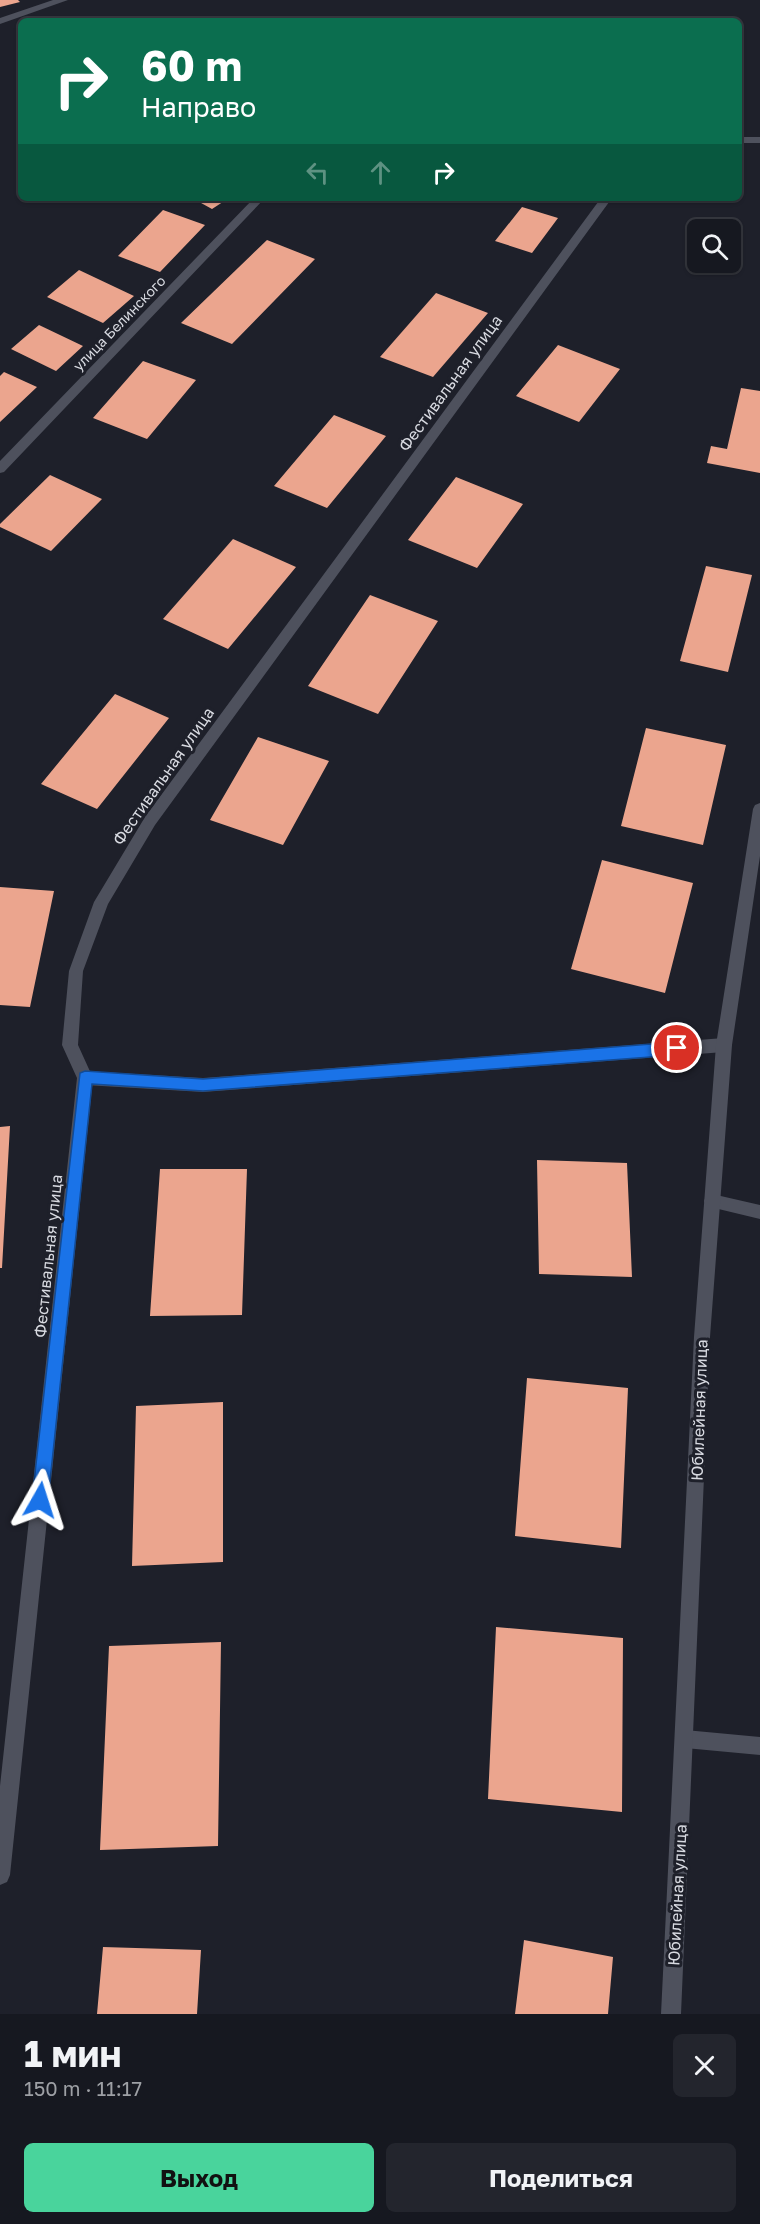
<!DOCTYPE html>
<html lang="ru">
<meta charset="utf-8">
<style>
:root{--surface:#161820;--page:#23252d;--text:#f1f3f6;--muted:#9ea0a5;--line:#35373e;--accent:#49d49c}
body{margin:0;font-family:"Golos Text",sans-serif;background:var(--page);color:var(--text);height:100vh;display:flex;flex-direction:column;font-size:22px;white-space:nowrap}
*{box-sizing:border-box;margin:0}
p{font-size:20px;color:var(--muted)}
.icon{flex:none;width:33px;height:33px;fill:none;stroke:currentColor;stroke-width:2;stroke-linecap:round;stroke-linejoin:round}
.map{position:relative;height:2014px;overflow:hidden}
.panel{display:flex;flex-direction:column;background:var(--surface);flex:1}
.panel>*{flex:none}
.hud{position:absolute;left:18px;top:18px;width:724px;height:183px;border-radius:9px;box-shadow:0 2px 4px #0004,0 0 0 2px var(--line);background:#0b6e4f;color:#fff;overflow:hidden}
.buttons{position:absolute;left:687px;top:219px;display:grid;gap:12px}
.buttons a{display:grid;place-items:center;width:54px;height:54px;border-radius:9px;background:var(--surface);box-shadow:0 2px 4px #0004,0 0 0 2px var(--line);font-size:30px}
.pin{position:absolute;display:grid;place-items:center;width:51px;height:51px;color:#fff;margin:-26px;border:3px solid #fff;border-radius:50%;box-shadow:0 2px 6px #0007}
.me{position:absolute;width:66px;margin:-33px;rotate:6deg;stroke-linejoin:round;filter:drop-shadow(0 0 4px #0008)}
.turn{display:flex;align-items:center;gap:21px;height:126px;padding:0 24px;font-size:27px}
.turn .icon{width:78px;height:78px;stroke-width:2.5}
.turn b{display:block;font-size:42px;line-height:51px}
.lanes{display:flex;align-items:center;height:57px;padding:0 24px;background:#0003;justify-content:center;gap:30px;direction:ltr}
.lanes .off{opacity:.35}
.round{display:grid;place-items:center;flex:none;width:63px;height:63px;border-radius:9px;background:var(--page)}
.headline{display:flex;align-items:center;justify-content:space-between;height:102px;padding:0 24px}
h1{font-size:36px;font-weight:700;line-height:45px}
.cta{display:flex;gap:12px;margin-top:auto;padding:12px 24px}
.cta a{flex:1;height:69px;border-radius:9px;background:var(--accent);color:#111;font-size:24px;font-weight:700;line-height:69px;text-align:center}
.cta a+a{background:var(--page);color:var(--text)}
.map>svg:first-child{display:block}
</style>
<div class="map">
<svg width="760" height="2014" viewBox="0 0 760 2014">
<rect width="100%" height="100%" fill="#1e202a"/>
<path fill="#eba58e" d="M 0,0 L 18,0 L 20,2 L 0,7 Z
M 192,198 L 229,198 L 212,209 Z
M 522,207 L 558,218 L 532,253 L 495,241 Z
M 163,210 L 205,225 L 160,272 L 118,256 Z
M 267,240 L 315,259 L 232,344 L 181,323 Z
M 79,270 L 134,296 L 103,323 L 47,297 Z
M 436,293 L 488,313 L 433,377 L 380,357 Z
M 39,325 L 83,346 L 56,371 L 11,349 Z
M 558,345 L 620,369 L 579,422 L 516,396 Z
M 143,361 L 196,380 L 147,439 L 93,418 Z
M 4,372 L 37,387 L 0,422 L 0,376 Z
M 741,388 L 760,391 L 760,473 L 707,463 L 711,446 L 727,449 Z
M 334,415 L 386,436 L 327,508 L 274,486 Z
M 50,475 L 102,499 L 51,551 L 0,527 L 0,524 Z
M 456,477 L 523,504 L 477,568 L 408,540 Z
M 233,539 L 296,567 L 228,649 L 163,619 Z
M 706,566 L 752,575 L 728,672 L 680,661 Z
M 370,595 L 438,621 L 378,714 L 308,686 Z
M 115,694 L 169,718 L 97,809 L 41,784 Z
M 646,728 L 726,745 L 703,845 L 621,826 Z
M 258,737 L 329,761 L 283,845 L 210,820 Z
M 602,860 L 693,883 L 665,993 L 571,969 Z
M 0,887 L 54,891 L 30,1007 L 0,1005 Z
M 10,1126 L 2,1268 L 0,1268 L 0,1127 Z
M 537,1160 L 627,1163 L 632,1277 L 539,1274 Z
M 160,1169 L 247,1169 L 242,1315 L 150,1316 Z
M 527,1378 L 628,1388 L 621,1548 L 515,1536 Z
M 223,1402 L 223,1562 L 132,1566 L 136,1406 Z
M 496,1627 L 623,1638 L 622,1812 L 488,1799 Z
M 221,1642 L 218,1846 L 100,1850 L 109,1646 Z
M 524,1940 L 613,1957 L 608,2014 L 515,2014 Z
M 103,1947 L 201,1950 L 197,2014 L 97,2014 Z"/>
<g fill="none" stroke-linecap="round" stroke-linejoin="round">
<path fill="#4e515d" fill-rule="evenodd" d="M 53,0 L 68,0 L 0,24 L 0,18 Z
M 740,137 L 760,137 L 760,143 L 740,143 Z
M 724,1038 L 729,1040 L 732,1045 L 729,1050 L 724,1052 L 203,1092 L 85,1085 L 80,1083 L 77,1078 L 80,1073 L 85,1071 L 203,1078 Z
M 712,1194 L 760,1205 L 760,1219 L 706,1206 L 704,1201 L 706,1196 Z
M 685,1730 L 760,1737 L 760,1755 L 685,1748 L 678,1746 L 676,1739 L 678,1732 Z"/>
<path fill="#4e515d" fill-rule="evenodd" d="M 254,198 L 265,198 L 4,472 L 0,473 L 0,461 Z
M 601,198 L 612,198 L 155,825 L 108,904 L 83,971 L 78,1045 L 93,1078 L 10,1875 L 7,1882 L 0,1885 L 0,1786 L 77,1078 L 62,1045 L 69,971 L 94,902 L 145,817 Z"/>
<path fill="#4e515d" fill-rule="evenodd" d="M 760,803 L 760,856 L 732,1045 L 710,1337 L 681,2014 L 661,2014 L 694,1337 L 716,1045 L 753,809 L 755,805 Z"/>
</g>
<path fill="#1a73e8" stroke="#114b97" stroke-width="1.5" d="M 677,1042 L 682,1044 L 684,1048 L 682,1053 L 677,1055 L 203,1091 L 92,1084 L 48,1500 L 46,1505 L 40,1508 L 35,1505 L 32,1500 L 80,1073 L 85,1071 L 203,1079 Z"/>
<g text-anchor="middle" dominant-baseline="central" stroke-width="6" stroke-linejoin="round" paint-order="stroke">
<g font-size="14" fill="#d8dae1" stroke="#1e202a">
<text transform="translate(119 323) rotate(-46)">улица Белинского</text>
</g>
<g font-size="16" fill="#d8dae1" stroke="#1e202a">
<text transform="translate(450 383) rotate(-54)">Фестивальная улица</text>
<text transform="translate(163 776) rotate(-55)">Фестивальная улица</text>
<text transform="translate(48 1256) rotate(-84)">Фестивальная улица</text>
<text transform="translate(699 1410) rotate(-88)">Юбилейная улица</text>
<text transform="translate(677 1895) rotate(-87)">Юбилейная улица</text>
</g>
</g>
</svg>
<div class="buttons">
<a><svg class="icon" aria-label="search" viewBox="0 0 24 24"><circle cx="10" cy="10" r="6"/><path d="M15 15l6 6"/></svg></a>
</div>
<div class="pin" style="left:677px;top:1048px;background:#d93025"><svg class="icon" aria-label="arrive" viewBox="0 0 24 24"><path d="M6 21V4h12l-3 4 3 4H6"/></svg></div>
<svg class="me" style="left:40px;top:1500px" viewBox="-20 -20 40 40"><path d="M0-17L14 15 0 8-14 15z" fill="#1a73e8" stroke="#fff" stroke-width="4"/></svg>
<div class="hud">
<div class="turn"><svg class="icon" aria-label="right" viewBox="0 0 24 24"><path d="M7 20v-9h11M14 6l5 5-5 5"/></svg><div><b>60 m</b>Направо</div></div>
<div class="lanes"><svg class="icon off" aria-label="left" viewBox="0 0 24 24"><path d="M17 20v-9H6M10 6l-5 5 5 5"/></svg><svg class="icon off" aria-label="ahead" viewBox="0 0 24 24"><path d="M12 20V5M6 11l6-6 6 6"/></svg><svg class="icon" aria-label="right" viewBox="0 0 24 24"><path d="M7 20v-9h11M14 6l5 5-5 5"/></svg></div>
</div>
</div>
<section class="panel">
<div class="headline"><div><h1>1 мин</h1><p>150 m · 11:17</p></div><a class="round"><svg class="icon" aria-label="close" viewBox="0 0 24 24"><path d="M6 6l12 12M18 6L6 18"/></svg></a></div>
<div class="cta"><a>Выход</a><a>Поделиться</a></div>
</section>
